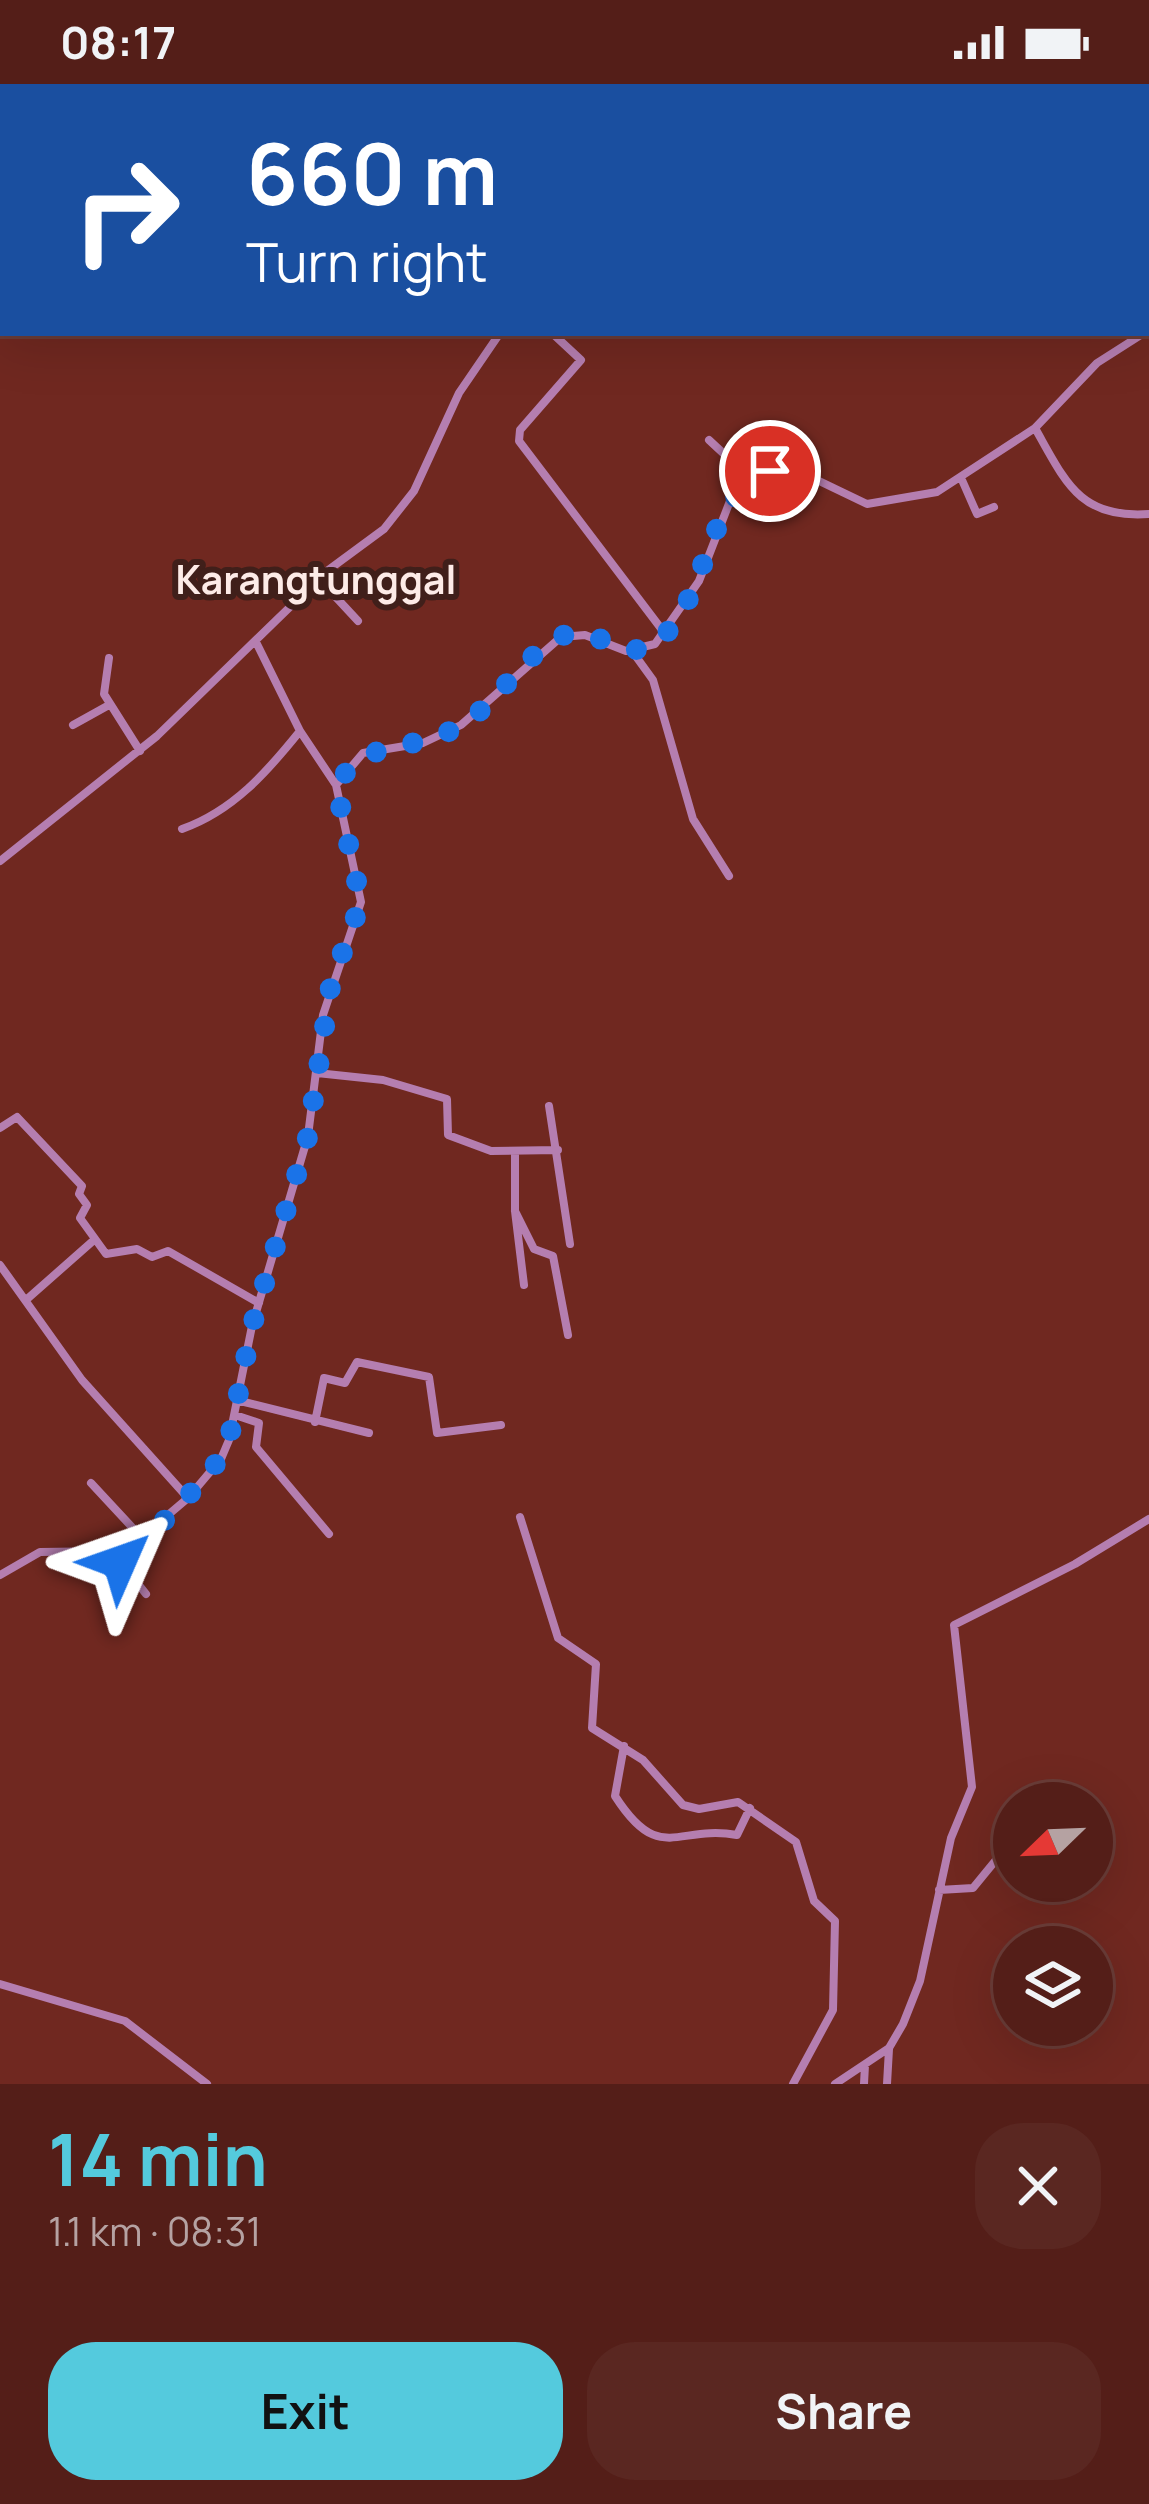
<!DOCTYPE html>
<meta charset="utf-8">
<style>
:root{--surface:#541e18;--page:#5a2721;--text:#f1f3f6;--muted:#b5a2a2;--line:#6a3c37;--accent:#54cadd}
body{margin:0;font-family:Manrope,sans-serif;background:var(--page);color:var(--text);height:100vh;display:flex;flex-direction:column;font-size:45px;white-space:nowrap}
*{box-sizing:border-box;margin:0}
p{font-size:39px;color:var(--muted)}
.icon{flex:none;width:66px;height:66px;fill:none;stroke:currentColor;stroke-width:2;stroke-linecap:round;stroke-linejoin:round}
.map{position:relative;height:2000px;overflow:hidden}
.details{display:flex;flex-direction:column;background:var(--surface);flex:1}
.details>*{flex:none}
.guide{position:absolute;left:0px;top:0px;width:1149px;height:252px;box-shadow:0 12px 48px #0002,0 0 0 3px var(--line);background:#1a4fa0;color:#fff;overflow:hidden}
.needle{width:78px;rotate:247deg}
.buttons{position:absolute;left:993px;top:1698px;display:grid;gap:24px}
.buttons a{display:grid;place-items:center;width:120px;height:120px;border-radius:50%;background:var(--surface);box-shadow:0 12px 48px #0002,0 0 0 3px var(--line);font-size:60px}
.pin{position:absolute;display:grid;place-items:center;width:102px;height:102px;color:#fff;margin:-51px;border:6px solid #fff;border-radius:50%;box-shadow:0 3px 12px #0007}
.me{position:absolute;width:132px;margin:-66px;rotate:47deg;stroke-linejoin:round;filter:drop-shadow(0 0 9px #0008)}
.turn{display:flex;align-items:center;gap:42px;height:252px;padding:0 48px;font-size:54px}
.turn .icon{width:156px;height:156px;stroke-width:2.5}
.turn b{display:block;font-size:84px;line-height:102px}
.round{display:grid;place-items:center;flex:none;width:126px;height:126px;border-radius:48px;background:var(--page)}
.overview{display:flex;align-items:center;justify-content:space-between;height:204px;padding:0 48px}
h1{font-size:72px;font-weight:700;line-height:90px;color:var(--accent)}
.button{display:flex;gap:24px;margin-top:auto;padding:24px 48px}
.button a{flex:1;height:138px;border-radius:48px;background:var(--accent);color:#111;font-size:48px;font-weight:700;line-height:138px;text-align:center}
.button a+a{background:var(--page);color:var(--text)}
.status{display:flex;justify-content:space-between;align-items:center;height:84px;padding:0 60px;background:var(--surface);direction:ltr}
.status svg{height:33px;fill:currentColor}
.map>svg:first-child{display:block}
</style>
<div class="status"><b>08:17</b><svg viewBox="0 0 49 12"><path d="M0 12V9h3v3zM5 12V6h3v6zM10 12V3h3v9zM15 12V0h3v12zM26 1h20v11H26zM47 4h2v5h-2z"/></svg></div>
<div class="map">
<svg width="1149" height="2000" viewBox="0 0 1149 2000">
<rect width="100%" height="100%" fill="#702820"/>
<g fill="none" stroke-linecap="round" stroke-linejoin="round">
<path stroke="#b57eb0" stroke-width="8" d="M 723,3 L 725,0
M 552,249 L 581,276 L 520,346 L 519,357 L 666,551
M 1035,344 C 1066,399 1080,435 1149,430
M 709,356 L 752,396
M 962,396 L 977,430 L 994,423
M 319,495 L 358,537
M 632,567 L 653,596 L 693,735 L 729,792
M 109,574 L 104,610 L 140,667
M 73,641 L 109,621
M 336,701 L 363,669 L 423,659 L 461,641 L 561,553 L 585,551 L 626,567 L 655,560 L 699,497 L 730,417 L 752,396 L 790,383 L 867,420 L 937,408 L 1035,344 L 1097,279 L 1144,249
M 182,745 C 233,727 267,688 300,647
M 0,777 L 157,652 L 327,487 L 384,445 L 414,407 L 459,309 L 500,249
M 317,989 L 383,996 L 447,1015 L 448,1051 L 491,1067 L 558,1066
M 549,1022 L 570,1160
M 0,1044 L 17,1033 L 82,1102 L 79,1110 L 87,1121 L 80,1134 L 106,1170 L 137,1165 L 152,1173 L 168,1167 L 259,1219
M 515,1068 L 515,1127 L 524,1201
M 515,1127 L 534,1165 L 553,1172 L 568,1251
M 0,1181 L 82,1296 L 188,1414
M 26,1216 L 94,1156
M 236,1316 L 369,1349
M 235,1331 L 259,1339 L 256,1363 L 329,1450
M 315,1338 L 324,1294 L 345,1299 L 357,1278 L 429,1293 L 437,1349 L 501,1341
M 91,1399 L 143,1455
M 520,1433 L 558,1554 L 596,1580 L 592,1644 L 643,1676 L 683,1721 L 699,1725 L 738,1718 L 796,1758 L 814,1817 L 835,1837 L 833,1926 L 793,2000
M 112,1467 L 146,1510
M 0,1491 L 40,1468 L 112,1467 L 135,1459 L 188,1414 L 221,1375 L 229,1356 L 252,1242 L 308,1052 L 323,931 L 361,818 L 336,701 L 300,647 L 256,558
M 624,1662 L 615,1712 C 660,1782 677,1740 737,1751 L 750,1724
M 1040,1719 L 1047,1708
M 939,1806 L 973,1804 L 1014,1754
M 0,1900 L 125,1937 L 207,2000
M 835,2000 L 889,1964 L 903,1940 L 920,1897 L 951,1754 L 972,1703 L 954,1541 L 1075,1480 L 1149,1435
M 864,2000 L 865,1981
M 887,2000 L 889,1965"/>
</g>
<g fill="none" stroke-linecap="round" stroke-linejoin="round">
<path stroke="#1a73e8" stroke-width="21" stroke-dasharray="0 37.8" d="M 120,1478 L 112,1467 L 135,1460 L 159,1442 L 211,1388 L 229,1356 L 252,1242 L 308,1052 L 331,900 L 361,818 L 336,701 C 372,649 411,672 463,640 C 498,619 532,559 568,550 C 600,543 620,579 655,560 C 712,514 700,416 770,387"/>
</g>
<g text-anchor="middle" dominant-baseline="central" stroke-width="12" stroke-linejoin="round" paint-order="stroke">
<g font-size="39" font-weight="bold" fill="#fdebe7" stroke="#401f1a">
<text x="316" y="495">Karangtunggal</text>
</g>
</g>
</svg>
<div class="buttons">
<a><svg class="needle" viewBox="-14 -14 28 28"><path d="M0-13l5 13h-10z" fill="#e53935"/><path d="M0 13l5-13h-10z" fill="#b5a2a2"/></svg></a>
<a><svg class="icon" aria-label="layers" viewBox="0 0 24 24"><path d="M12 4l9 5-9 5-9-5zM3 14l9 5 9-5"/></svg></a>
</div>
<div class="pin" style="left:770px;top:387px;background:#d93025"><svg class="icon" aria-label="arrive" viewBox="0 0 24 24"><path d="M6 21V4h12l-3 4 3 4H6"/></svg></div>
<svg class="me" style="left:120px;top:1478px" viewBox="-20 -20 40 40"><path d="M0-17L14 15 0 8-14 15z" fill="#1a73e8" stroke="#fff" stroke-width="4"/></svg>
<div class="guide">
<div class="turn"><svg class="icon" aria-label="right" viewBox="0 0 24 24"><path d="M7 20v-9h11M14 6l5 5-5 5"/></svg><div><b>660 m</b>Turn right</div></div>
</div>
</div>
<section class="details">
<div class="overview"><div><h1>14 min</h1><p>1.1 km · 08:31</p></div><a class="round"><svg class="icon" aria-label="close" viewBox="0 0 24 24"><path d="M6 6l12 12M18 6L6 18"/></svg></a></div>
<div class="button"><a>Exit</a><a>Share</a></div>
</section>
